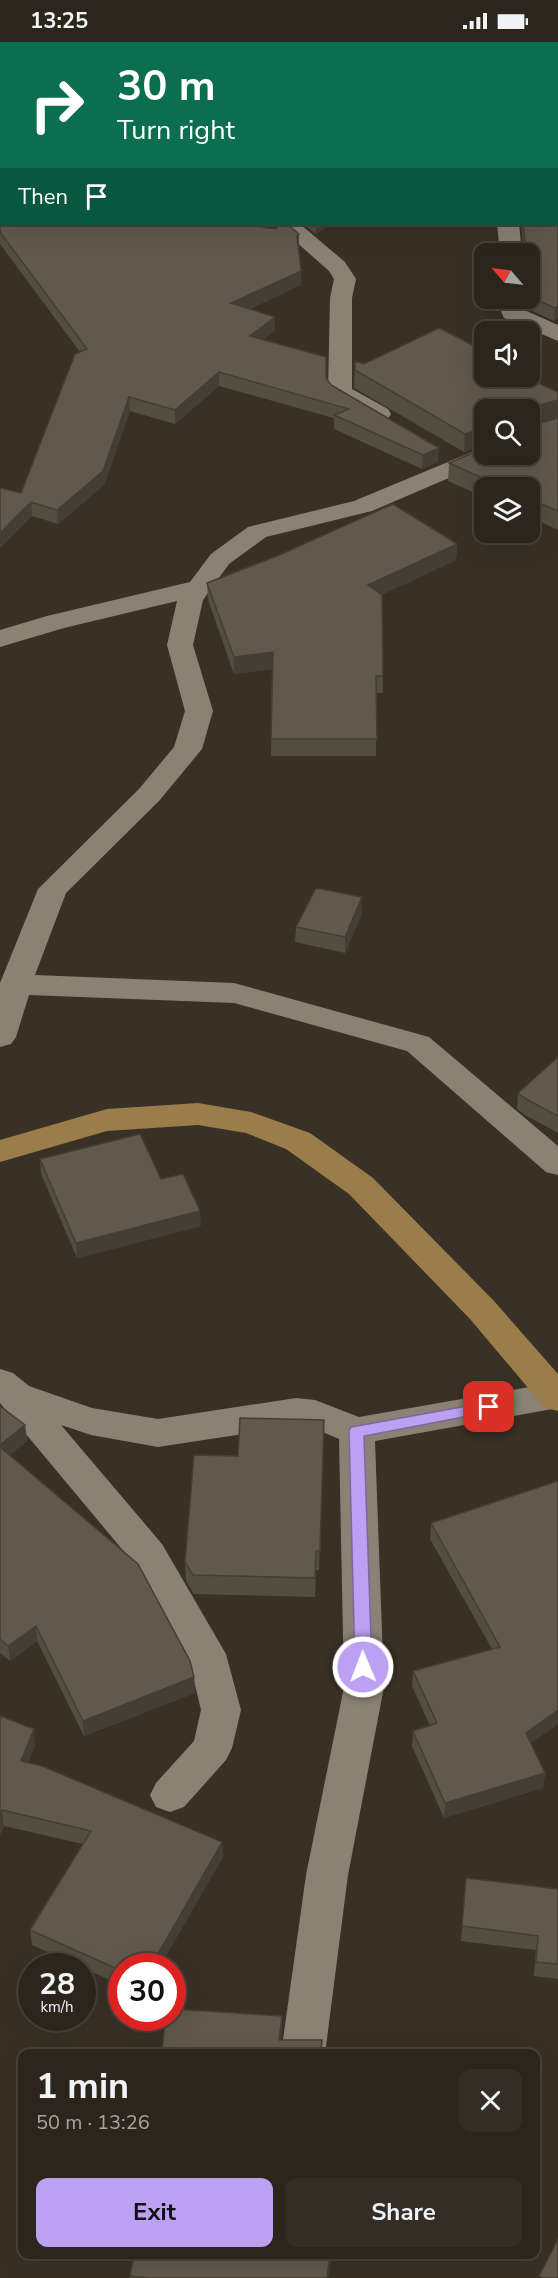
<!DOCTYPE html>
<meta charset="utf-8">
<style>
:root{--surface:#2b251c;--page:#332d25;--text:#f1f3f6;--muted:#a6a5a3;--line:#47423b;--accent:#bca0f2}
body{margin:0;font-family:"Nunito Sans",sans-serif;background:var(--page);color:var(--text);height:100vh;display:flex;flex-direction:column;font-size:22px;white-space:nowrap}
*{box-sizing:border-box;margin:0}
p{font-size:20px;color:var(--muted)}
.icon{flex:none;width:33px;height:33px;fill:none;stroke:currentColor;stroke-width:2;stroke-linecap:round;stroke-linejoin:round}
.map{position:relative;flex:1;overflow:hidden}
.panel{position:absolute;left:18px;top:2007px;width:522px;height:210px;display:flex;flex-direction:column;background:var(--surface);border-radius:12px;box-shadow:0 6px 24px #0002,0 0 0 2px var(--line)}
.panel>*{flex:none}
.hud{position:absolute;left:0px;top:0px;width:558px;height:183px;box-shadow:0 6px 24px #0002,0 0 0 2px var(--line);background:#0b6e4f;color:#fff;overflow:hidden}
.needle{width:39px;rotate:298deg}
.fabs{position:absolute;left:474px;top:201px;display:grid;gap:12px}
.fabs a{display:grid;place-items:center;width:66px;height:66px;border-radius:12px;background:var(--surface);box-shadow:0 6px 24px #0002,0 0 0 2px var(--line);font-size:30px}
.speed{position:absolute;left:18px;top:1911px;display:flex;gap:12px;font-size:30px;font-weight:700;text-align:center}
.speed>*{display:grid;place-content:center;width:78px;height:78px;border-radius:50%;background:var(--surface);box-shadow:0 6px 24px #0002,0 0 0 2px var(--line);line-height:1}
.speed small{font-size:15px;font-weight:400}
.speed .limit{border:9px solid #d22;background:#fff;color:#111}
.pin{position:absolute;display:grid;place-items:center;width:51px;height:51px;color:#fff;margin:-26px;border-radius:12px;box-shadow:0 3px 9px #0006}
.me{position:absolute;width:66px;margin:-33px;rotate:359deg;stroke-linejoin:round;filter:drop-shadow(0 0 4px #0008)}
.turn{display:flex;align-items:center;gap:21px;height:126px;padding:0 18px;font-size:27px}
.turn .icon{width:78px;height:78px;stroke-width:2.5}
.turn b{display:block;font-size:42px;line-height:51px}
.then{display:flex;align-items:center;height:57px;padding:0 18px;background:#0003;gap:12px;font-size:22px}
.round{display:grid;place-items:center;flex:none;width:63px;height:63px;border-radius:12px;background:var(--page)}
.head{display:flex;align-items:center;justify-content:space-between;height:102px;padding:0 18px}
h1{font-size:36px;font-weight:700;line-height:45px}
.primary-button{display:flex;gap:12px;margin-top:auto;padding:12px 18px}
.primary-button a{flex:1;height:69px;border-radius:12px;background:var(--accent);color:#111;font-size:24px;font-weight:700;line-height:69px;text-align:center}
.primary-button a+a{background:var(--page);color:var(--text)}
.status{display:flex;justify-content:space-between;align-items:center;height:42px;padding:0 30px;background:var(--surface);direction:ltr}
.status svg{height:16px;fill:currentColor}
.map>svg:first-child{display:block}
</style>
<div class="status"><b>13:25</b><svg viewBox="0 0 49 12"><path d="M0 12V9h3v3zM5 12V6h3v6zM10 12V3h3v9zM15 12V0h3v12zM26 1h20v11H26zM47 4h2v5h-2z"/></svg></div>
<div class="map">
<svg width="558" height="2236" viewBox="0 0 558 2236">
<rect width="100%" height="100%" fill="#393126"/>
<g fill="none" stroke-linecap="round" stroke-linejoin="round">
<path fill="#8b8275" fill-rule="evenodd" d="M 0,122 L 2,122 L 0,135 Z
M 276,182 L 300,182 L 345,220 L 356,237 L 352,256 L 352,347 L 388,367 L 391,372 L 388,377 C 368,382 348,364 332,355 L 328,350 L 330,256 L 334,237 L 329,229 Z
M 497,182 L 519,182 L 522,212 L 500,212 Z
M 495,256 L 518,256 L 522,267 L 558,283 L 558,299 L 504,276 Z
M 484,405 L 484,412 L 496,412 L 493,417 L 372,469 L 266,495 L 229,522 L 203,558 L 193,603 L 213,669 L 202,707 L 159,759 L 66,851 L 35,933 L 234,941 L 429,995 L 558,1104 L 558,1133 L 546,1130 L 407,1009 L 234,961 L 29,953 L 16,995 L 11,1002 L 0,1005 L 0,941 L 38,847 L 139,747 L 174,705 L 185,669 L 167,603 L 177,559 L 64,586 L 0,605 L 0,588 L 47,574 L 190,540 L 211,512 L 248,485 L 354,459 Z
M 0,1327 L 13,1331 L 29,1344 L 92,1366 L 158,1377 L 296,1356 L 315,1358 L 359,1375 L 558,1340 L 558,1366 L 375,1399 L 384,1645 L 348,1833 L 325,2012 L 281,2012 L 306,1833 L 344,1645 L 339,1397 L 311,1385 L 296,1384 L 158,1405 L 91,1393 L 61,1383 L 162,1502 L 226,1612 L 241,1668 L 232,1706 L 226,1718 L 184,1765 L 170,1770 L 156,1765 L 150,1753 L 156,1741 L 194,1699 L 201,1668 L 188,1614 L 136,1524 L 0,1361 Z"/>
<path fill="#9a7d4a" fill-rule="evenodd" d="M 198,1061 L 251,1070 L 310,1091 L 373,1136 L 494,1259 L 558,1332 L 558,1369 L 545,1366 L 470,1277 L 349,1152 L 286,1107 L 246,1091 L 198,1083 L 107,1089 L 0,1120 L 0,1098 L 107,1067 Z"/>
</g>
<path fill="#534d42" d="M 0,0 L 2,2 L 2,65 L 0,64 Z
M 135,0 L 336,0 L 334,2 L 139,2 Z
M 0,177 L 299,206 L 298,206 L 301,243 L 249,267 L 275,289 L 263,297 L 326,336 L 331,343 L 438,420 L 422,427 L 334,387 L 334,376 L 219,344 L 175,382 L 130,369 L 104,443 L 58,482 L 32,474 L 0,506 L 0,446 L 21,451 L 80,310 L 0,202 Z
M 303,182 L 330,182 L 316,192 Z
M 521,182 L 556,182 L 558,276 L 554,279 L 524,265 L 520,256 L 530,256 L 530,212 L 523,200 Z
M 355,319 L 364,322 L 530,383 L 530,384 L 558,376 L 558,488 L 530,475 L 530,446 L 484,446 L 484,455 L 448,439 L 449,421 L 530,412 L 484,368 L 484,404 L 483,403 L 464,410 L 354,346 Z
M 457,502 L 456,518 L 381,553 L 383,651 L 376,651 L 376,714 L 271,714 L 272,627 L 234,632 L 208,558 L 207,541 Z
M 362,855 L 362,871 L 345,911 L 295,900 L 296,885 Z
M 558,1015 L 558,1091 L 525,1073 L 517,1067 L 518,1051 Z
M 40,1117 L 161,1137 L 201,1184 L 77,1216 L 41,1132 Z
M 0,1364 L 25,1383 L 27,1399 L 9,1413 L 194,1635 L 195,1651 L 84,1694 L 37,1599 L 10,1619 L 0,1611 Z
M 324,1378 L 319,1528 L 316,1528 L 315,1555 L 194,1552 L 186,1539 L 185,1520 L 238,1414 Z
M 558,1439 L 558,1682 L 531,1701 L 545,1731 L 543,1746 L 444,1776 L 412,1704 L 413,1689 L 430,1684 L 412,1644 L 413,1629 L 492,1607 L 430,1497 L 431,1481 Z
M 0,1674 L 35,1703 L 28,1721 L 222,1800 L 223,1815 L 160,1924 L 122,1924 L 122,1943 L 82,1926 L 82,1924 L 79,1924 L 32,1903 L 30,1888 L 83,1802 L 4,1784 L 0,1793 Z
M 466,1836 L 558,1847 L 558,1937 L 534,1934 L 536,1908 L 461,1899 Z
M 134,2212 L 332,2212 L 328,2236 L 130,2236 Z"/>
<path fill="#443e36" d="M 320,0 L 336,0 L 334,2 L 317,2 Z
M 558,138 L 558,150 L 556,150 L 556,139 Z
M 316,182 L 330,182 L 316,192 Z
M 299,192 L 299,206 L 297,208 L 297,194 Z
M 301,229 L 301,243 L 231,275 L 231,261 Z
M 558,264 L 558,276 L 554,279 L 555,266 Z
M 275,275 L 275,289 L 250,308 L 250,294 Z
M 219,330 L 219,344 L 175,382 L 175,368 Z
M 129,355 L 130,369 L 104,443 L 58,482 L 57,468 Z
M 558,358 L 558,376 L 530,383 L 529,366 Z
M 484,385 L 483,403 L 464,410 L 465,392 Z
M 439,406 L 438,420 L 422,427 L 423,413 Z
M 31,460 L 32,474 L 0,506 L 0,491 Z
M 457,502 L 456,518 L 367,559 L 368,543 Z
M 273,610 L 273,627 L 234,632 L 234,615 Z
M 362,855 L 362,871 L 345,911 L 345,895 Z
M 200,1169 L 201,1184 L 77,1216 L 76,1201 Z
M 25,1383 L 27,1399 L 0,1419 L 0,1403 Z
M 36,1584 L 37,1599 L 10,1619 L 8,1604 Z
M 194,1635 L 195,1651 L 84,1694 L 83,1679 Z
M 558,1668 L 558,1682 L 524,1706 L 526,1691 Z
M 34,1687 L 35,1703 L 23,1734 L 21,1719 Z
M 545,1731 L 543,1746 L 444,1776 L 445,1761 Z
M 2,1768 L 4,1784 L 0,1793 L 0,1773 Z
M 222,1800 L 223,1815 L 160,1924 L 151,1924 Z
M 282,1974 L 282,1990 L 279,2012 L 279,1998 Z
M 330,2212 L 332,2212 L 328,2236 L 327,2236 Z"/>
<path fill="#61594d" stroke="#443e36" stroke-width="1.5" d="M 0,0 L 48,0 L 58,2 L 2,2 L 2,52 L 0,52 Z
M 164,0 L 320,0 L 317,2 L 165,2 L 166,1 Z
M 342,0 L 558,0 L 558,138 L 556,139 L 556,2 L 342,2 Z
M 556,153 L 557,154 L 558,153 L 558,264 L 555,266 L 530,255 L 530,212 L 517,212 L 518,202 L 525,200 L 523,182 L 556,182 Z
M 0,177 L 2,177 L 2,182 L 238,182 L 276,187 L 278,182 L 287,182 L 299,192 L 297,194 L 301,229 L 231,261 L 275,275 L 250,294 L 326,315 L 326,336 L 331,343 L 439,406 L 423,413 L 334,373 L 349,367 L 219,330 L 175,368 L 129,355 L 103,429 L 57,468 L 31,460 L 0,491 L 0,446 L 21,451 L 75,312 L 87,307 L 0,190 Z
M 439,286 L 484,309 L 484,334 L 522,334 L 558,350 L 558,358 L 529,366 L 529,368 L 484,368 L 484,386 L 465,392 L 355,328 L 355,319 L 364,322 Z
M 530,371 L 530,384 L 558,376 L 558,469 L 530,457 L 530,446 L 505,446 L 449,421 L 484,406 L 484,412 L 530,412 Z
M 393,462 L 457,502 L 368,543 L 382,553 L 383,634 L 376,634 L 377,697 L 271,697 L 273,610 L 234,615 L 207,541 L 277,514 Z
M 316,846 L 362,855 L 345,895 L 296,885 Z
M 558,1015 L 558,1074 L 526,1057 L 518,1051 Z
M 140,1092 L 161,1137 L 183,1132 L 200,1169 L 76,1201 L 40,1117 Z
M 0,1364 L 25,1383 L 0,1403 Z
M 240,1376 L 324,1378 L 320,1509 L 316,1509 L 315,1536 L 193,1533 L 185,1520 L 194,1413 L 238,1414 Z
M 0,1405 L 138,1522 L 190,1619 L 194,1635 L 83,1679 L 36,1584 L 8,1604 L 0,1597 Z
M 558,1439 L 558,1668 L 526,1691 L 545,1731 L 445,1761 L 413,1689 L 437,1681 L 413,1629 L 500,1605 L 431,1481 Z
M 0,1674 L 34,1687 L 21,1719 L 42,1724 L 222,1800 L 151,1924 L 122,1924 L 122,1929 L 30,1888 L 91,1789 L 2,1768 L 0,1773 Z
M 466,1836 L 558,1847 L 558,1922 L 536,1920 L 538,1894 L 462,1884 Z
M 172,1967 L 282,1974 L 279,1998 L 322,1998 L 321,2012 L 162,2012 L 165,1976 L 172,1976 Z
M 558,2197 L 558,2236 L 543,2236 L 539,2234 Z
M 134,2212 L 330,2212 L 327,2236 L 148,2236 L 130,2234 Z"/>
<path fill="#bca0f2" stroke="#7a689d" stroke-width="1.5" d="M 489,1360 L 495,1361 L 497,1365 L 495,1369 L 364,1394 L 372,1625 L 369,1629 L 363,1631 L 358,1629 L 355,1625 L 349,1389 L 351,1385 L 357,1384 Z"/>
</svg>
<div class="fabs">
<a><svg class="needle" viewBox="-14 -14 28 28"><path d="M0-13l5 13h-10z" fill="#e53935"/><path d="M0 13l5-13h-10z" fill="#a6a5a3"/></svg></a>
<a><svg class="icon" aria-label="sound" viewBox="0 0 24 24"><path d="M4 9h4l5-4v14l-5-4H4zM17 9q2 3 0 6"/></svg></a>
<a><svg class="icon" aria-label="search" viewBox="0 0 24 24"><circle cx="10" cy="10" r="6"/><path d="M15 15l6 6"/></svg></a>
<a><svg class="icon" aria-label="layers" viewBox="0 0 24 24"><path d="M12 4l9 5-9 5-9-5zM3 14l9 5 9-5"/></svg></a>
</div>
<div class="speed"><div>28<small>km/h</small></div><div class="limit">30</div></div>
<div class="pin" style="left:489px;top:1365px;background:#d93025"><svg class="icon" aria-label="arrive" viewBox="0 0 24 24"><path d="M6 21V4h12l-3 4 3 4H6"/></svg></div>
<svg class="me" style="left:363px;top:1625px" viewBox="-20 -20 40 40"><circle r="17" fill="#bca0f2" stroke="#fff" stroke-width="3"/><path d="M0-11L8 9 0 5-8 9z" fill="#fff"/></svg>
<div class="hud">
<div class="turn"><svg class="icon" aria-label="right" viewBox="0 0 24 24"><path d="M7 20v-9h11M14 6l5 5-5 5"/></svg><div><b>30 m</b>Turn right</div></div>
<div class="then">Then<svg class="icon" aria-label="arrive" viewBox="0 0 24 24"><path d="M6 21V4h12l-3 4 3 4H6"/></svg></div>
</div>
<section class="panel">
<div class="head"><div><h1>1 min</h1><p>50 m · 13:26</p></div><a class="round"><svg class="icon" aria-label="close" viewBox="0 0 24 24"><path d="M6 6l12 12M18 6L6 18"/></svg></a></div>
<div class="primary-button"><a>Exit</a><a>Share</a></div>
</section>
</div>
